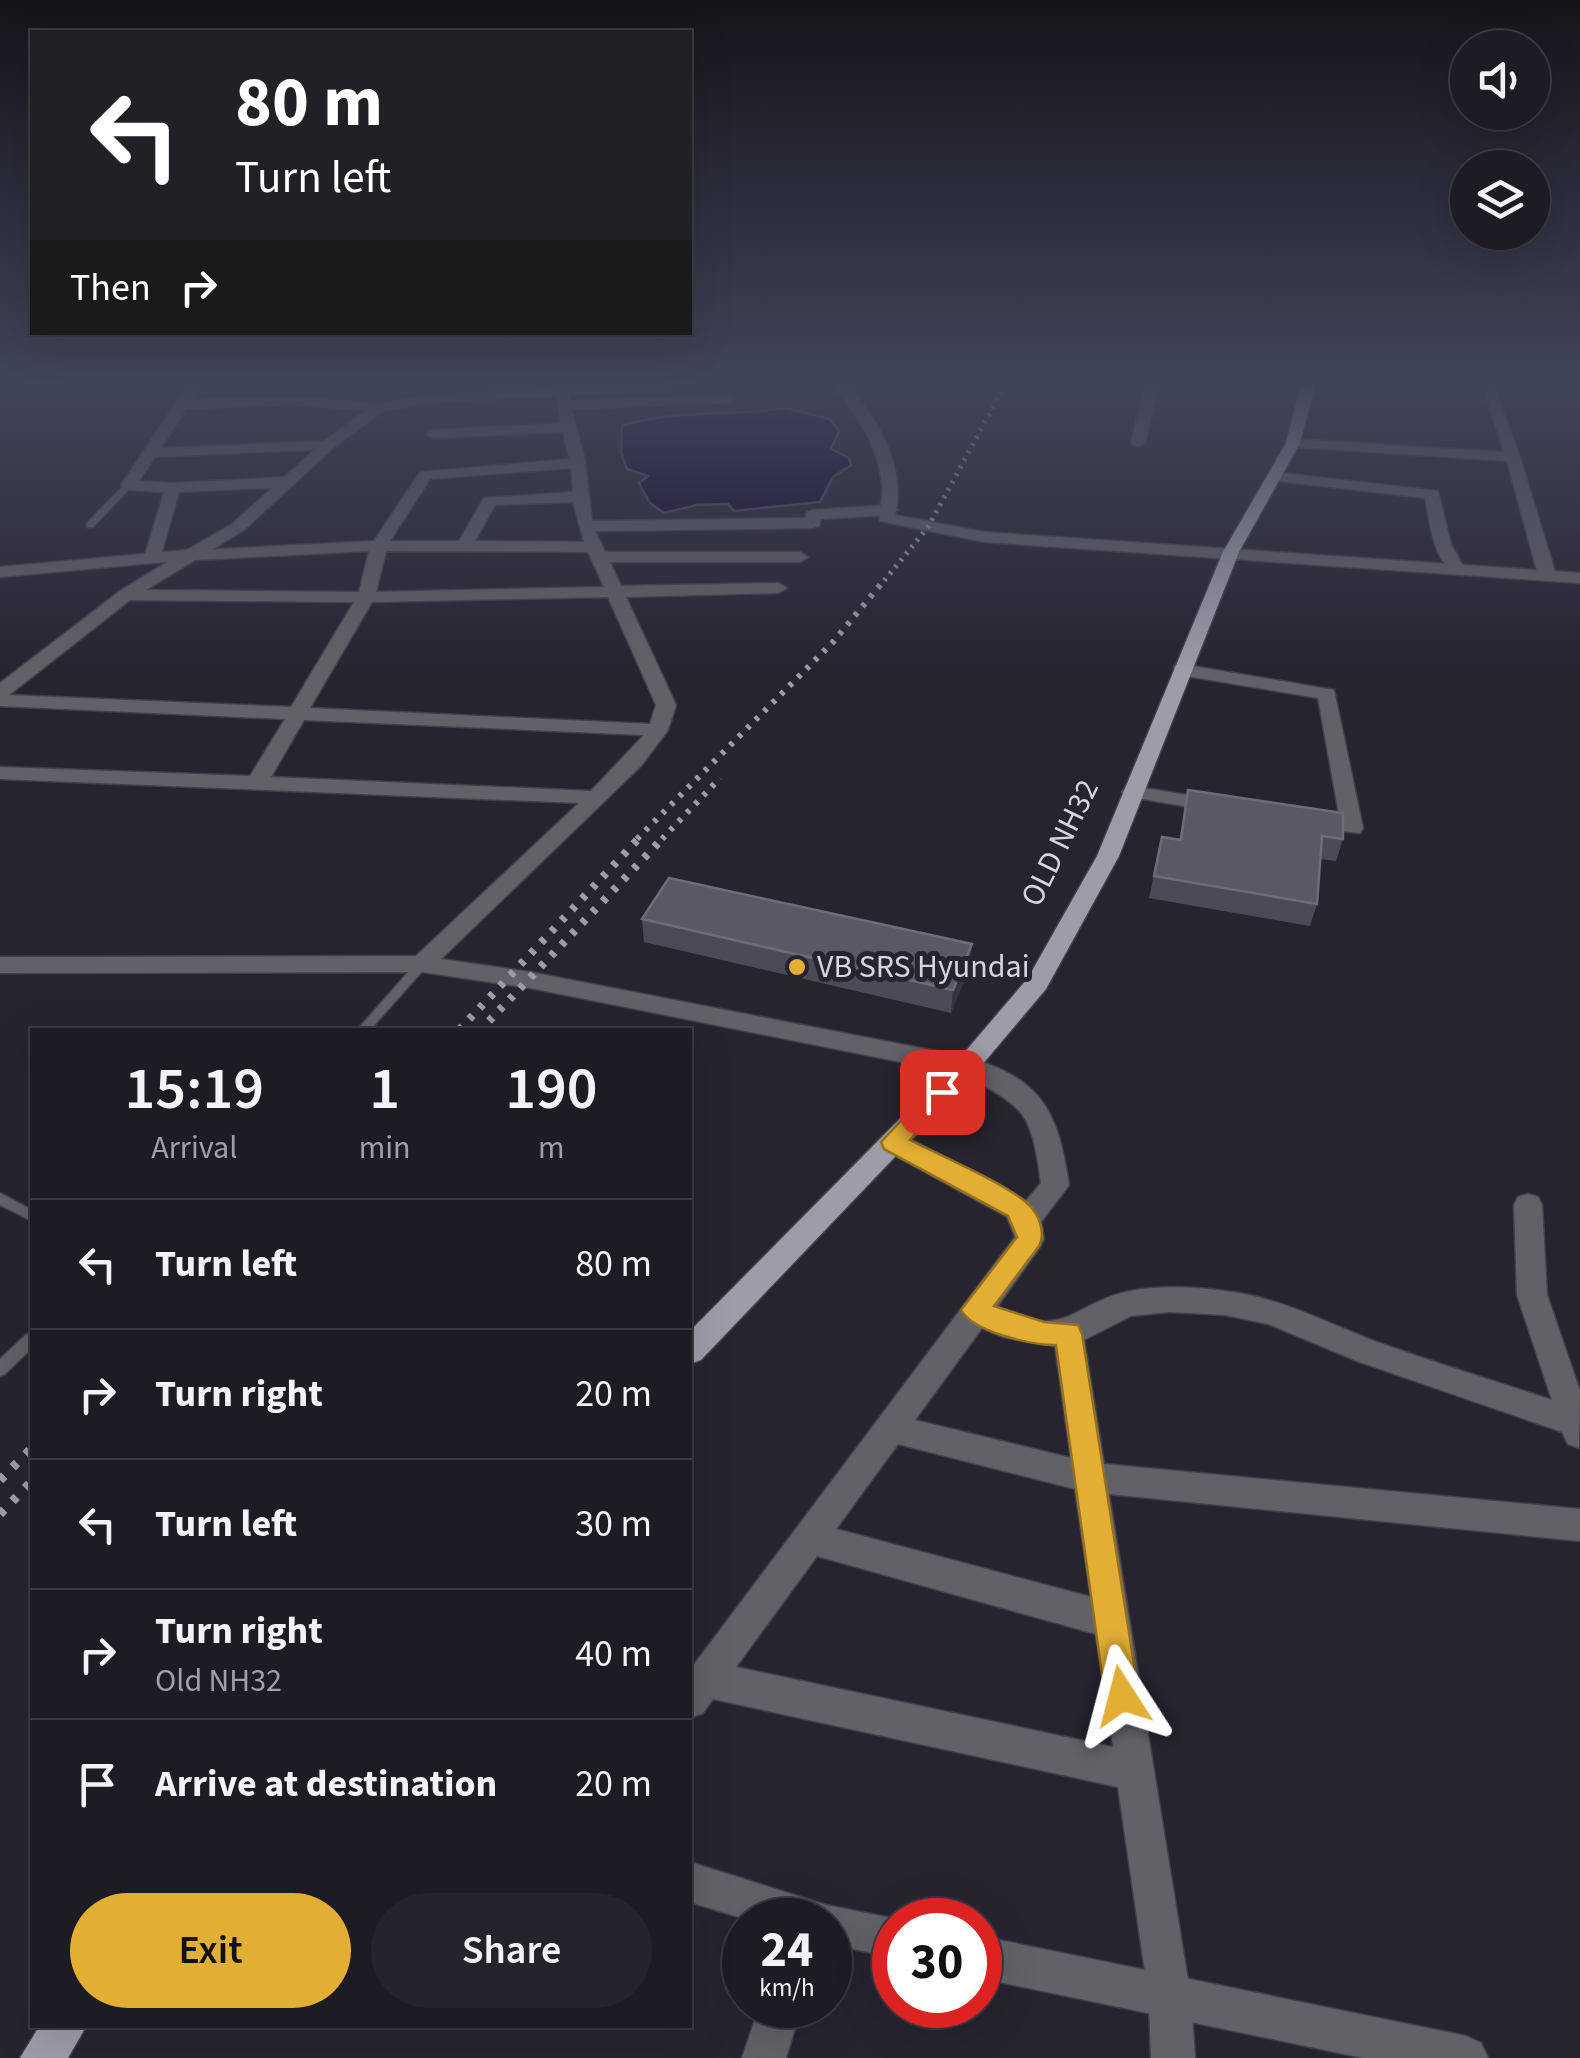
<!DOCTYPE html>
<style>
:root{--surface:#1d1b24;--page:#25242c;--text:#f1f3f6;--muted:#a0a1a6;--line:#3b3941;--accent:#e3ae34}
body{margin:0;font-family:"Source Sans 3",sans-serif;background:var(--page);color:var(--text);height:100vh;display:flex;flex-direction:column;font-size:38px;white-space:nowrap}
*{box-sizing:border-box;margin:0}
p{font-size:32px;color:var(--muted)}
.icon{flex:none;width:55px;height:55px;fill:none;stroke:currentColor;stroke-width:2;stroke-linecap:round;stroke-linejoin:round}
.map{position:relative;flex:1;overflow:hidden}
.details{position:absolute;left:30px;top:1028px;width:662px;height:1000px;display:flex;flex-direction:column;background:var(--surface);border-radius:0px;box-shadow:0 10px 40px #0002,0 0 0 2px var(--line)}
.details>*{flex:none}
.guide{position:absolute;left:30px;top:30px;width:662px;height:305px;border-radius:0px;box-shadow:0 10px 40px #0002,0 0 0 2px var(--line);background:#202124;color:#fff;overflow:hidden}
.fabs{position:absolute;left:1450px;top:30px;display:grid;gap:20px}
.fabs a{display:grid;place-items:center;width:100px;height:100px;border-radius:50%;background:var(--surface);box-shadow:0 10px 40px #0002,0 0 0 2px var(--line);font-size:50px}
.speed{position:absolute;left:722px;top:1898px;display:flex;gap:20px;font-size:50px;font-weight:700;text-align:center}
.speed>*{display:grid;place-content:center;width:130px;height:130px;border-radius:50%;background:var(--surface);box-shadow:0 10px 40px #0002,0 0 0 2px var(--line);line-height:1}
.speed small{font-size:25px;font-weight:400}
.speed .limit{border:15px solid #d22;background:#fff;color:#111}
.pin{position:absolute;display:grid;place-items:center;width:85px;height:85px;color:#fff;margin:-42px;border-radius:20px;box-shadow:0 5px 15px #0006}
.me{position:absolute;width:110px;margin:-55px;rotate:351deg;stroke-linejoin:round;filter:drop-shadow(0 0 8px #0008)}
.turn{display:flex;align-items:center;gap:35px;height:210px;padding:0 40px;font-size:45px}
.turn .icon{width:130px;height:130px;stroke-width:2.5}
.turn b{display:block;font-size:70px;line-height:85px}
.then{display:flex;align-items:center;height:95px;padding:0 40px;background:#0003;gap:20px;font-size:38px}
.eta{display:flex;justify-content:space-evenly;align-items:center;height:170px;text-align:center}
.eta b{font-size:60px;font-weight:600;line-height:70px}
.button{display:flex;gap:20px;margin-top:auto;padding:20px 40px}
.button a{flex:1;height:115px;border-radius:60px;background:var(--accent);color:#111;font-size:40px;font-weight:600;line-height:115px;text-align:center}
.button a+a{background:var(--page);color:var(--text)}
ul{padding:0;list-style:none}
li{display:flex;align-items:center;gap:30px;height:130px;padding:0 40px;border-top:2px solid var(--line)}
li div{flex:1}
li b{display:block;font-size:38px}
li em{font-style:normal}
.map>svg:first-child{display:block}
</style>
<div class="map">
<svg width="1580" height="2058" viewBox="0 0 1580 2058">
<rect width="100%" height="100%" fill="#272430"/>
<path fill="#13072c" stroke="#4e4561" stroke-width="2.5" d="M 785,408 L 830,419 L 839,431 L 831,449 L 849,458 L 851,465 L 833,477 L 820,502 L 734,511 L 728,504 L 697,505 L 664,513 L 650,503 L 639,483 L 648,476 L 627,469 L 621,453 L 622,426 C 673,409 732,417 785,408 Z"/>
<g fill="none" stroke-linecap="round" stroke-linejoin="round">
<g stroke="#43404c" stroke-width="3">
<path id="service" d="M 126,483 L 133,485 L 93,527 L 87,527 L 87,523 Z
M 422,960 L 428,964 L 426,967 L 370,1030 L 357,1030 L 418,961 Z
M 0,1193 L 32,1210 L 32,1221 L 0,1205 Z
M 32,1333 L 32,1348 L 5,1374 L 0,1376 L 0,1359 L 27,1334 Z"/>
</g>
<g stroke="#43404c" stroke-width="3">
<path id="minor" d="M 188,385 L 202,385 L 192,400 L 290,397 L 379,403 L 386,407 L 379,411 L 290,405 L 186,409 L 161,448 L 328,441 L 335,445 L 328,449 L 155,457 L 139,481 L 173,483 L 288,477 L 296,482 L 288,487 L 179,492 L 160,558 L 152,563 L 144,558 L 164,492 L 129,490 L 121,485 Z
M 1145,385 L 1159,385 L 1145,443 L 1138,447 L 1131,443 Z
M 562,386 L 569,390 L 570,401 L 728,395 L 735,399 L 728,403 L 572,409 L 585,461 L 592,521 L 805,518 L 807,512 L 813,510 L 890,505 L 898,510 L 890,515 L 821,519 L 819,526 L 813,528 L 595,531 L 605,552 L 800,552 L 808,557 L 800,562 L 610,562 L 621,586 L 778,583 L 787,588 L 778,593 L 626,597 L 676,705 L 668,730 L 641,766 L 441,959 L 530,972 L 967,1057 C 1043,1079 1058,1112 1069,1185 L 1041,1222 L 1044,1239 L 1040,1247 L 997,1307 C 1066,1341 1070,1305 1126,1292 C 1157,1285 1194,1287 1225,1291 C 1280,1297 1326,1323 1377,1342 C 1435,1363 1494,1381 1552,1400 L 1517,1295 L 1514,1205 L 1518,1197 L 1528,1194 L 1538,1197 L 1542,1205 L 1547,1295 L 1580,1391 L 1579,1448 L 1568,1444 L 1562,1432 L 1357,1361 L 1268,1324 L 1225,1315 L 1169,1312 L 1131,1316 L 1084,1340 L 1104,1464 L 1580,1509 L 1580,1541 L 1109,1494 L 1191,1999 L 1195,2058 L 1151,2058 L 1149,1999 L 1118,1787 L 713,1699 L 703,1713 L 690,1718 L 690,1670 L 1015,1237 L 1007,1217 L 883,1149 L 880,1142 L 883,1135 L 903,1135 L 1026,1201 L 1041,1183 C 1031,1110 1025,1107 961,1074 L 530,988 L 422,972 L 0,973 L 0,957 L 416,956 L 579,803 L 0,779 L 0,767 L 250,776 L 285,719 L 0,706 L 0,683 L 120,591 L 185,551 L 374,541 L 420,472 L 569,459 L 563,432 L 433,438 L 426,434 L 433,430 L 561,423 L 555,390 ZM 571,468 L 573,492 L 484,498 L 459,541 L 390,541 L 430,479 ZM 573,502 L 584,542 L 475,541 L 495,505 ZM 369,551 L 359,592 L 146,590 L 195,560 ZM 386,551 L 588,552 L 604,587 L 376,592 ZM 608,597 L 656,705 L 650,724 L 310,708 L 372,602 ZM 130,600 L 354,602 L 291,707 L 9,695 ZM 304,720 L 644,735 L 591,791 L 271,777 ZM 982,1328 L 1003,1337 L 1055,1346 L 1071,1458 L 915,1420 ZM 898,1444 L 1075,1489 L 1091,1597 L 836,1529 ZM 817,1556 L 1096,1634 L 1113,1747 L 736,1667 Z
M 1484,389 L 1496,392 L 1520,457 L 1556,575 L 1553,579 L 1538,575 L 1507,461 L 1293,447 L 1286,443 L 1293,439 L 1504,452 Z
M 1274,472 L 1438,491 L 1451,544 L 1464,568 L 1456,573 C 1433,562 1430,521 1425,498 L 1269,480 L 1266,477 Z
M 1181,664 L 1334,690 L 1363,828 L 1360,833 L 1311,828 L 1300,822 L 1311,816 L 1340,820 L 1318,698 L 1174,674 L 1174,666 Z
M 1132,786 L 1218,800 L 1229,806 L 1218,812 L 1125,796 L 1122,792 L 1125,788 Z
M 760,2005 L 802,2005 L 786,2058 L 742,2058 Z"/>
</g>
<g stroke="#43404c" stroke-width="3">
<path id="tertiary" d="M 602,385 L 680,385 L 673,389 L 439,402 L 383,411 L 333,448 L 244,530 L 197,559 L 0,577 L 0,567 L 187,550 L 232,524 L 323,442 L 374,404 L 439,394 Z
M 833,385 L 847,385 C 878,418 907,470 895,515 L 985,532 L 1580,573 L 1580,583 L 985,542 L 880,521 C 878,510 884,496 882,483 C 878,445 856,414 833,385 Z
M 690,1862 L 826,1905 L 901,1920 L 895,1920 L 895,1958 L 830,1944 L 830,1920 L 748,1920 L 690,1902 Z
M 980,1936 L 1466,2036 L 1481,2043 L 1488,2058 L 1363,2058 L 980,1978 Z"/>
</g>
<g stroke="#43404c" stroke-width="3">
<path id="primary" d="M 1301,385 L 1315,385 L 1300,443 L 1239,552 L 1119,856 L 1046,989 L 976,1072 L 701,1360 L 690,1364 L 690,1331 L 958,1060 L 1028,978 L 1097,856 L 1223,552 L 1286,443 Z
M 40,2025 L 87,2025 L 68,2058 L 20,2058 Z"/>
</g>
<use href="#service" fill="#626167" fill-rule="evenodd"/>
<use href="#minor" fill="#626167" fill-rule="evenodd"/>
<use href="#tertiary" fill="#626167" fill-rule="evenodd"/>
<use href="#primary" fill="#9e9ca9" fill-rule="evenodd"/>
<path stroke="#9e9ca6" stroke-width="5" stroke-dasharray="2.5 6" stroke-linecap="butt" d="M 879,587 L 928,527 L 1005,385"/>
<path stroke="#9e9ca6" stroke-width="6" stroke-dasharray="4 8" stroke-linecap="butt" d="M 637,839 L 833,642 L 881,584
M 662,839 L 720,778"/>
<path stroke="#9e9ca6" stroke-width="8" stroke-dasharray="5 10" stroke-linecap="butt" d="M 489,1021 L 664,837
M 459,1030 L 640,837"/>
<path stroke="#9e9ca6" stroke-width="9" stroke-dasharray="6 12" stroke-linecap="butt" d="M 0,1480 L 32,1448
M 0,1514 L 32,1481"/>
</g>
<path fill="#4c4a56" d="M 1188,790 L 1343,839 L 1336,861 L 1321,859 L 1317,904 L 1310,926 L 1149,898 L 1162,837 L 1179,840 Z
M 642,919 L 972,944 L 969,967 L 951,1013 L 644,942 Z"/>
<path fill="#373441" d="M 972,944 L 969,967 L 951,1013 L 953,990 Z"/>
<path fill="#5b5865" stroke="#6e6c78" stroke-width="2.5" d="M 1188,790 L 1343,813 L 1343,839 L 1322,836 L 1317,904 L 1154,876 L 1162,837 L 1181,840 Z
M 669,878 L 972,944 L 953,990 L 642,919 Z"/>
<linearGradient id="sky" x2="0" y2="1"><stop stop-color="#15141a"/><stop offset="0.57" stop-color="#414559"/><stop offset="1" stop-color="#414559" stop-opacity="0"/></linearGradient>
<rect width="1580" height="673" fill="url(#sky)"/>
<path fill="#e3ae34" stroke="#947122" stroke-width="2.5" d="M 942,1083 L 954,1092 L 910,1140 C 939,1155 1007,1184 1028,1204 C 1039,1214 1046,1233 1039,1246 L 994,1306 L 1044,1322 L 1078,1325 L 1082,1334 L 1139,1696 L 1134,1707 L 1122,1712 L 1110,1707 L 1105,1696 L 1056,1345 C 1032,1345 973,1332 961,1310 L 1017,1237 L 1008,1216 L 884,1149 L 881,1142 L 934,1086 Z"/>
<circle fill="#e3ae34" stroke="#272430" stroke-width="4" cx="797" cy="967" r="10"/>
<g text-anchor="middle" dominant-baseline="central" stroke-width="10" stroke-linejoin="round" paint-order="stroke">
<g font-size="32" fill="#d6d5dd" stroke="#272430">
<text transform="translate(1060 843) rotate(-64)">OLD NH32</text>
</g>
<g font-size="32" fill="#d6d5dd" stroke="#272430" text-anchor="start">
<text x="817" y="967">VB SRS Hyundai</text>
</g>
</g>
</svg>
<div class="fabs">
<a><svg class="icon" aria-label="sound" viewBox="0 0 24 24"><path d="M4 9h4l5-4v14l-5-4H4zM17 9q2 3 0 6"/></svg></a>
<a><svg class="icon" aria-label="layers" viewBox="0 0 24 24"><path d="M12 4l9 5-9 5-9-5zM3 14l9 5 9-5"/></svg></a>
</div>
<div class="speed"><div>24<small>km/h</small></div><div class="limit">30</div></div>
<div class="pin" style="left:942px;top:1092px;background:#d93025"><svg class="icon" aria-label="arrive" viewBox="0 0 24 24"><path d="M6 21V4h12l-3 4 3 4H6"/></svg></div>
<svg class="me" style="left:1122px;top:1696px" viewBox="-20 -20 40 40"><path d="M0-17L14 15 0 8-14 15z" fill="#e3ae34" stroke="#fff" stroke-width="4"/></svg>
<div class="guide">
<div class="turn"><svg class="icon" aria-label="left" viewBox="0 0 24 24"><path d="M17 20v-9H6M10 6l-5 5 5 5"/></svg><div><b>80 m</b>Turn left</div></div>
<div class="then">Then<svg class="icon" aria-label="right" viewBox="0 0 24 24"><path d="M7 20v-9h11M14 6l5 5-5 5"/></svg></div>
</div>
<section class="details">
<div class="eta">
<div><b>15:19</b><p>Arrival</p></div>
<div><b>1</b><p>min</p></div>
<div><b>190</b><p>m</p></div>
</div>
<ul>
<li><svg class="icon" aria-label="left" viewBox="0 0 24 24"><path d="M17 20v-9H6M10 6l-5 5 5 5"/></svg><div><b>Turn left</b></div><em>80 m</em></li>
<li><svg class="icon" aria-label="right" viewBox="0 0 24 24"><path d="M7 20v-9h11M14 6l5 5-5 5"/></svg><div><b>Turn right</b></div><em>20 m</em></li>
<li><svg class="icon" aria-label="left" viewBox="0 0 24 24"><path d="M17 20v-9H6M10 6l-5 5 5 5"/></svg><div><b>Turn left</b></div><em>30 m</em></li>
<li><svg class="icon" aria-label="right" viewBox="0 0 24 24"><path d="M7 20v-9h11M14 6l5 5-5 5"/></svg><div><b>Turn right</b><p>Old NH32</p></div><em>40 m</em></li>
<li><svg class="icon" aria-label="arrive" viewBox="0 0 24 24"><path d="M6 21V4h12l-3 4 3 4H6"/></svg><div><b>Arrive at destination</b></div><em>20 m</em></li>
</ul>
<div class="button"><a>Exit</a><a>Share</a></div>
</section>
</div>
